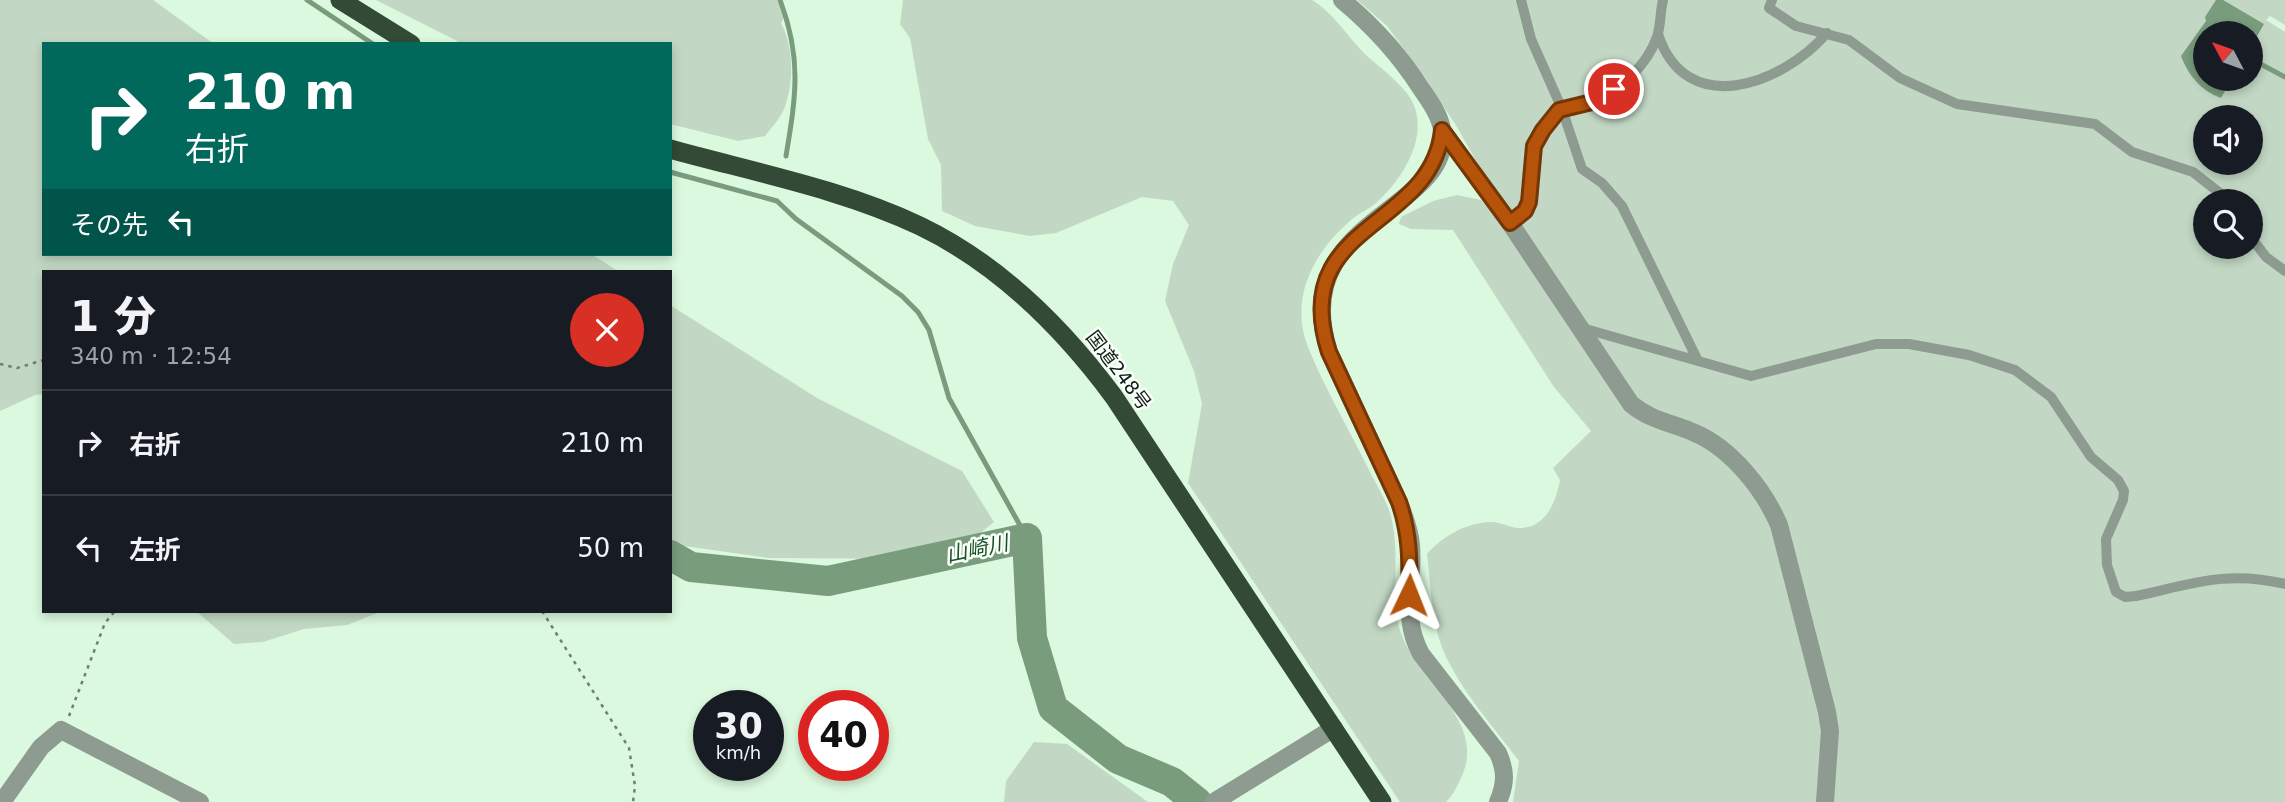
<!DOCTYPE html>
<html lang="ja">
<meta charset="utf-8">
<style>
:root{--surface:#171b24;--page:#242831;--text:#f1f3f6;--muted:#9ea1a6;--line:#363941}
body{margin:0;font-family:"DejaVu Sans","Noto Sans JP",sans-serif;background:var(--page);color:var(--text);height:100vh;display:flex;flex-direction:column;font-size:26px;white-space:nowrap}
*{box-sizing:border-box;margin:0}
p{font-size:23px;color:var(--muted)}
.icon{flex:none;width:38px;height:38px;fill:none;stroke:currentColor;stroke-width:2;stroke-linecap:round;stroke-linejoin:round}
.map{position:relative;flex:1;overflow:hidden}
.side{position:absolute;left:42px;top:270px;width:630px;height:343px;display:flex;flex-direction:column;background:var(--surface);border-radius:0px;box-shadow:0 4px 10px #0003}
.side>*{flex:none}
.banner{position:absolute;left:42px;top:42px;width:630px;height:214px;border-radius:0px;box-shadow:0 4px 10px #0003;background:#00695c;color:#fff;overflow:hidden}
.needle{width:46px;rotate:311deg}
.buttons{position:absolute;left:2193px;top:21px;display:grid;gap:14px}
.buttons a{display:grid;place-items:center;width:70px;height:70px;border-radius:50%;background:var(--surface);box-shadow:0 4px 10px #0003;font-size:35px}
.speed{position:absolute;left:693px;top:690px;display:flex;gap:14px;font-size:35px;font-weight:700;text-align:center}
.speed>*{display:grid;place-content:center;width:91px;height:91px;border-radius:50%;background:var(--surface);box-shadow:0 4px 10px #0003;line-height:1}
.speed small{font-size:18px;font-weight:400}
.speed .limit{border:10px solid #d22;background:#fff;color:#111}
.pin{position:absolute;display:grid;place-items:center;width:60px;height:60px;color:#fff;margin:-30px;border:4px solid #fff;border-radius:50%;box-shadow:0 2px 7px #0007}
.me{position:absolute;width:77px;margin:-38px;rotate:2deg;stroke-linejoin:round;filter:drop-shadow(0 0 5px #0008)}
.turn{display:flex;align-items:center;gap:24px;height:147px;padding:0 28px;font-size:32px}
.turn .icon{width:91px;height:91px;stroke-width:2.5}
.turn b{display:block;font-size:49px;line-height:60px}
.then{display:flex;align-items:center;height:66px;padding:0 28px;background:#0003;gap:14px;font-size:26px}
.round{display:grid;place-items:center;flex:none;width:74px;height:74px;border-radius:37px;background:var(--page)}
.summary{display:flex;align-items:center;justify-content:space-between;height:119px;padding:0 28px}
h1{font-size:42px;font-weight:800;line-height:52px}
ul{padding:0;list-style:none}
li{display:flex;align-items:center;gap:21px;height:105px;padding:0 28px;border-top:2px solid var(--line)}
li div{flex:1}
li b{display:block;font-size:26px}
li em{font-style:normal}
.map>svg:first-child{display:block}
</style>
<div class="map">
<svg width="2285" height="802" viewBox="0 0 2285 802">
<rect width="100%" height="100%" fill="#dbf9de"/>
<path fill="#c2d8c4" fill-rule="evenodd" d="M 0,0 L 153,0 L 214,44 L 44,44 L 44,254 L 591,254 L 618,271 L 44,271 L 44,394 L 35,395 L 0,411 Z
M 376,0 L 777,0 L 784,17 L 781,23 C 794,47 794,84 784,109 C 780,119 771,128 765,136 L 738,141 L 670,124 L 670,44 L 463,44 Z
M 903,0 L 1312,0 C 1335,14 1348,38 1367,56 C 1380,67 1395,79 1406,92 C 1435,128 1405,177 1376,203 C 1368,210 1357,214 1350,221 C 1313,253 1289,299 1308,347 C 1325,389 1349,429 1369,470 C 1376,484 1385,498 1390,513 C 1402,553 1389,600 1401,633 C 1418,684 1490,721 1460,780 C 1456,789 1453,795 1446,802 L 1400,802 L 1188,483 L 1202,404 L 1194,371 L 1165,301 L 1173,264 L 1189,225 L 1173,201 L 1142,197 L 1056,233 L 1030,236 L 975,226 L 942,211 L 941,165 L 928,139 L 910,38 L 900,24 Z
M 1357,0 L 2285,0 L 2285,25 L 2270,16 L 2266,20 L 2285,32 L 2285,802 L 1829,802 L 1830,698 L 1753,475 L 1637,404 L 1499,202 L 1457,127 L 1423,75 L 1387,26 ZM 2205,33 L 2250,33 L 2250,79 L 2205,79 ZM 2205,117 L 2250,117 L 2250,163 L 2205,163 ZM 2205,201 L 2250,201 L 2250,247 L 2205,247 Z
M 1457,195 L 1481,200 L 1490,209 L 1626,407 L 1698,439 L 1744,479 L 1774,523 L 1825,718 L 1822,802 L 1513,802 L 1519,761 C 1493,726 1460,690 1443,650 C 1431,620 1431,586 1427,554 C 1443,536 1466,523 1490,522 C 1500,521 1512,529 1522,528 C 1547,526 1556,501 1560,480 L 1553,468 L 1591,431 L 1554,387 L 1453,230 L 1411,229 L 1399,224 L 1401,217 L 1433,201 Z
M 670,305 L 817,398 L 962,471 L 994,522 L 948,559 L 769,558 L 670,544 Z
M 196,611 L 195,611 L 382,611 L 347,625 L 304,629 L 263,642 L 234,644 Z
M 1034,742 L 1067,744 L 1148,802 L 1004,802 L 1006,781 Z"/>
<path fill="#799c7d" d="M 2216,0 L 2223,0 L 2264,24 L 2251,47 L 2250,33 L 2205,33 L 2205,79 L 2232,79 L 2221,98 C 2201,91 2188,75 2181,56 L 2206,21 L 2205,17 Z"/>
<g fill="none" stroke-linecap="round" stroke-linejoin="round">
<path stroke="#799c7d" stroke-width="5" d="M 307,0 L 373,44
M 780,0 C 802,58 796,96 786,156
M 2251,59 L 2285,77
M 670,172 L 777,201 L 796,219 L 902,296 L 918,312 L 929,330 L 949,398 L 1027,538"/>
<path stroke="#799c7d" stroke-width="30" d="M 670,555 L 691,567 L 828,581 L 1027,538 L 1032,638 L 1053,708 L 1118,759 L 1172,782 L 1197,802"/>
<path stroke="#6d816f" stroke-width="2.5" stroke-dasharray="3.5 5" stroke-linecap="butt" d="M 0,364 L 17,368 L 44,360
M 542,611 L 629,748 L 635,786 L 633,802
M 69,716 L 105,623 L 115,611"/>
<path stroke="#8e9b90" stroke-width="10" d="M 1521,0 L 1531,39 L 1562,109 L 1582,169 L 1602,183 L 1622,206 L 1698,361
M 1772,0 L 1769,8 L 1796,26 L 1849,40 L 1900,78 L 1957,104 L 2095,124 L 2132,152 L 2193,172 L 2230,201
M 1658,34 C 1686,120 1782,85 1827,33
M 1510,223 C 1544,196 1519,165 1542,132 C 1558,109 1565,110 1590,102 C 1619,93 1647,65 1657,37 C 1661,25 1660,12 1663,0
M 2250,236 L 2266,257 L 2285,271
M 1582,328 L 1751,376 L 1876,344 L 1909,344 L 1969,355 L 2015,370 L 2051,397 L 2091,457 L 2118,480 L 2124,491 L 2123,500 L 2106,539 L 2107,565 L 2116,592 L 2125,597 L 2136,596 C 2192,584 2227,570 2285,584"/>
<path stroke="#8e9b90" stroke-width="18" d="M 1442,130 L 1510,223 L 1631,404 C 1650,420 1672,423 1695,433 C 1732,449 1764,490 1779,525 L 1827,712 L 1830,731 L 1825,802
M 2,802 L 41,747 L 61,730 L 200,802"/>
<path stroke="#8e9b90" stroke-width="18" d="M 1342,0 C 1372,25 1399,54 1420,87 C 1428,99 1439,113 1442,129 C 1457,211 1285,217 1329,352 L 1399,502 C 1404,516 1410,530 1411,545 C 1414,584 1401,618 1421,654 L 1498,753 C 1506,771 1506,783 1498,802
M 1214,802 L 1334,728"/>
<path stroke="#324a36" stroke-width="19" d="M 340,0 L 411,44
M 670,149 C 753,172 842,189 920,226 C 999,264 1063,328 1114,397 L 1382,802"/>
</g>
<g fill="none" stroke-linecap="round" stroke-linejoin="round">
<g stroke="#753606" stroke-width="18">
<path id="route" d="M 1409,595 C 1410,561 1410,534 1399,502 L 1329,352 C 1287,222 1432,230 1442,130 L 1510,223 L 1525,211 L 1529,202 L 1534,146 L 1543,130 L 1559,110 L 1592,102 L 1614,89"/>
</g>
<use href="#route" stroke="#b45309" stroke-width="12"/>
</g>
<g text-anchor="middle" dominant-baseline="central" stroke-width="5" stroke-linejoin="round" paint-order="stroke">
<g font-size="19" fill="#121d14" stroke="#f9fff9">
<text transform="translate(1119 370) rotate(53)">国道248号</text>
</g>
<g font-size="21" font-style="italic" fill="#1a5026" stroke="#f9fff9">
<text transform="translate(977 549) rotate(-12)">山崎川</text>
</g>
</g>
</svg>
<div class="buttons">
<a><svg class="needle" viewBox="-14 -14 28 28"><path d="M0-13l5 13h-10z" fill="#e53935"/><path d="M0 13l5-13h-10z" fill="#9ea1a6"/></svg></a>
<a><svg class="icon" aria-label="sound" viewBox="0 0 24 24"><path d="M4 9h4l5-4v14l-5-4H4zM17 9q2 3 0 6"/></svg></a>
<a><svg class="icon" aria-label="search" viewBox="0 0 24 24"><circle cx="10" cy="10" r="6"/><path d="M15 15l6 6"/></svg></a>
</div>
<div class="speed"><div>30<small>km/h</small></div><div class="limit">40</div></div>
<div class="pin" style="left:1614px;top:89px;background:#d93025"><svg class="icon" aria-label="arrive" viewBox="0 0 24 24"><path d="M6 21V4h12l-3 4 3 4H6"/></svg></div>
<svg class="me" style="left:1409px;top:595px" viewBox="-20 -20 40 40"><path d="M0-17L14 15 0 8-14 15z" fill="#b45309" stroke="#fff" stroke-width="4"/></svg>
<div class="banner">
<div class="turn"><svg class="icon" aria-label="right" viewBox="0 0 24 24"><path d="M7 20v-9h11M14 6l5 5-5 5"/></svg><div><b>210 m</b>右折</div></div>
<div class="then">その先<svg class="icon" aria-label="left" viewBox="0 0 24 24"><path d="M17 20v-9H6M10 6l-5 5 5 5"/></svg></div>
</div>
<section class="side">
<div class="summary"><div><h1>1 分</h1><p>340 m · 12:54</p></div><a class="round" style="background:#d93025;color:#fff"><svg class="icon" aria-label="close" viewBox="0 0 24 24"><path d="M6 6l12 12M18 6L6 18"/></svg></a></div>
<ul>
<li><svg class="icon" aria-label="right" viewBox="0 0 24 24"><path d="M7 20v-9h11M14 6l5 5-5 5"/></svg><div><b>右折</b></div><em>210 m</em></li>
<li><svg class="icon" aria-label="left" viewBox="0 0 24 24"><path d="M17 20v-9H6M10 6l-5 5 5 5"/></svg><div><b>左折</b></div><em>50 m</em></li>
</ul>
</section>
</div>
